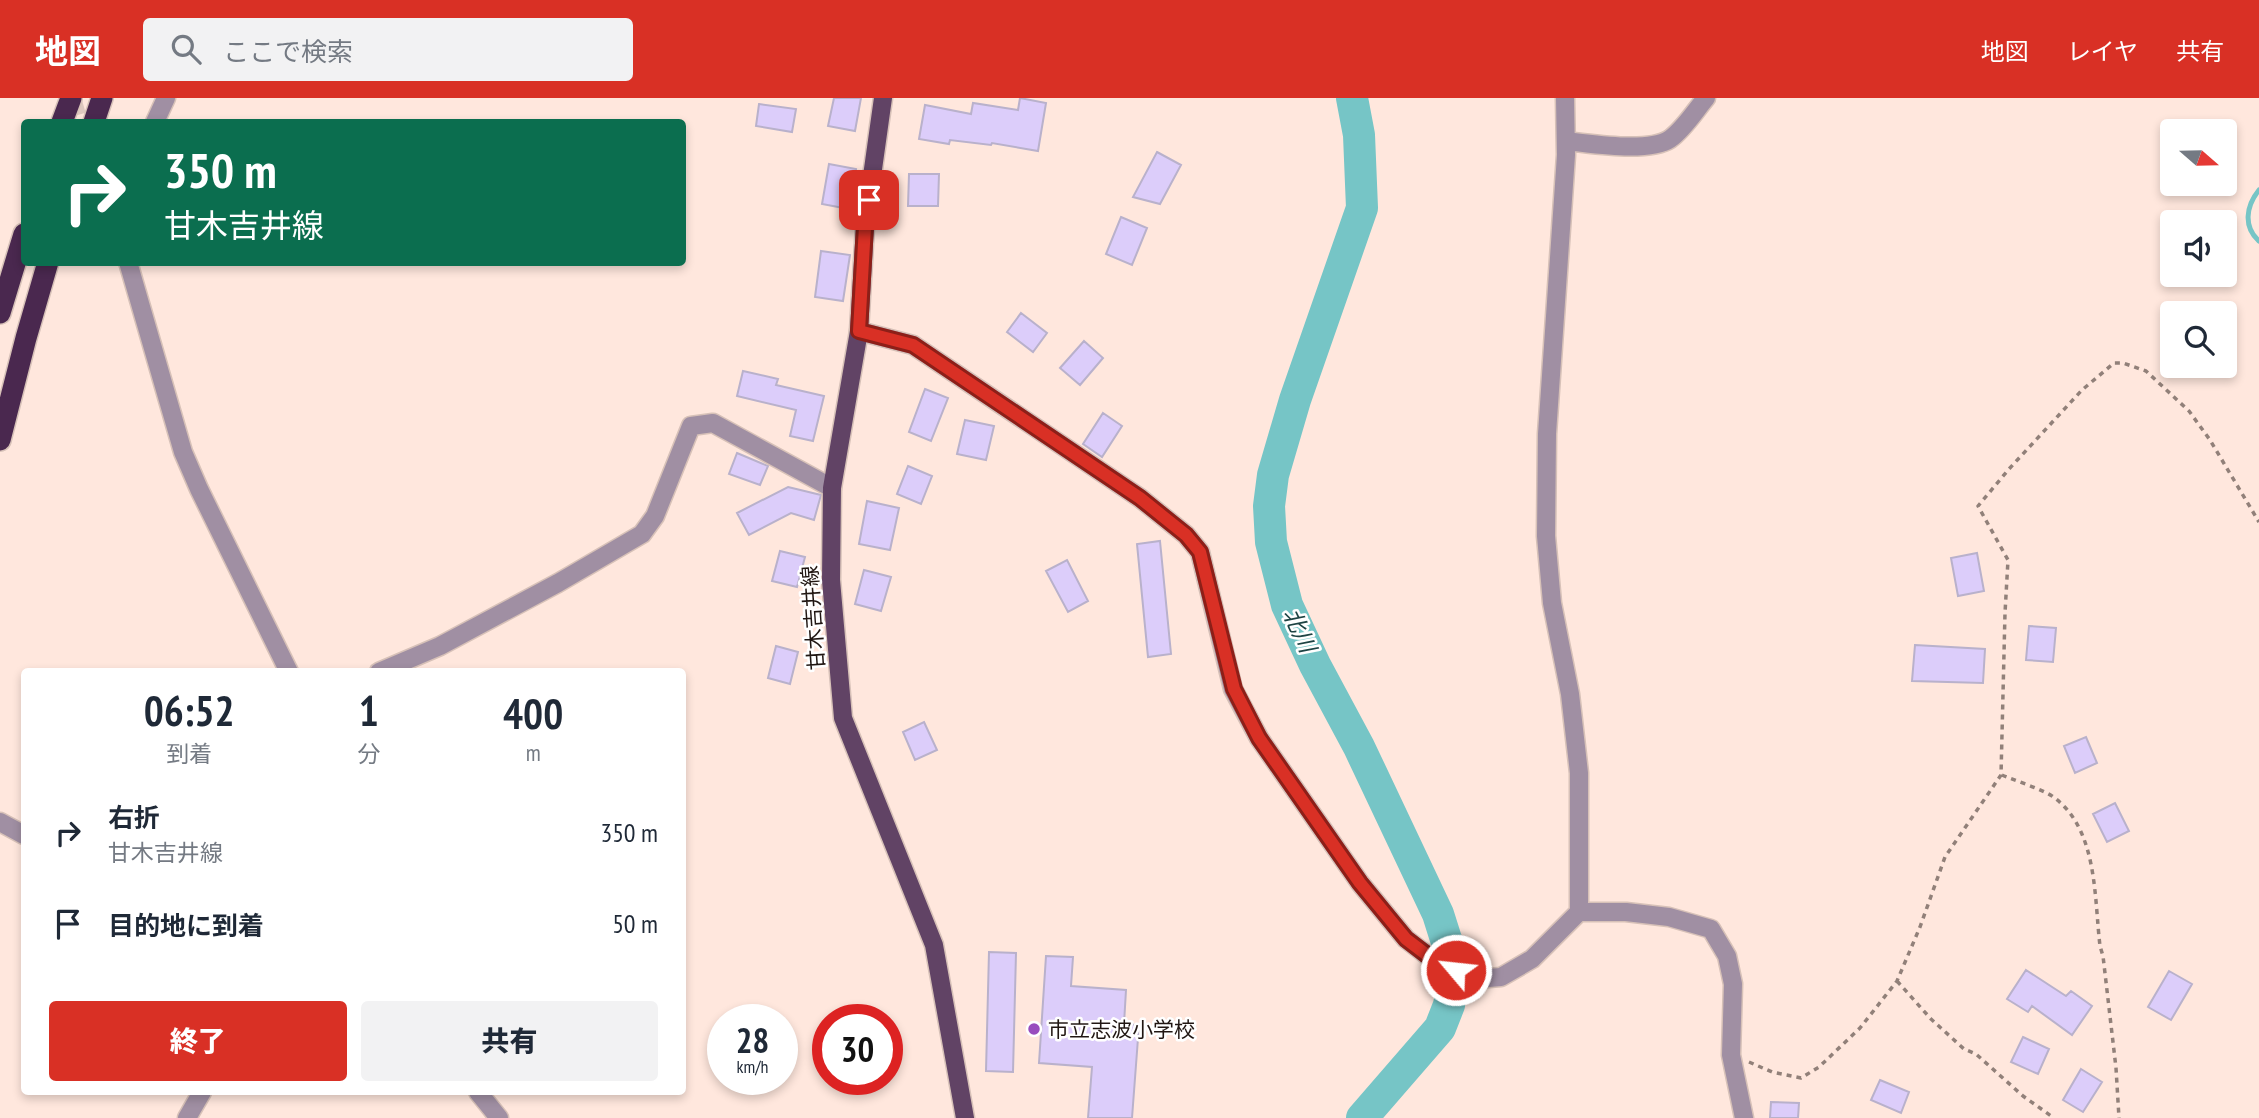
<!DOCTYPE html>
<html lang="ja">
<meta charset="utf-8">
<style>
:root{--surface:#fff;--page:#f2f2f3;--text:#1f2937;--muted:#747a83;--accent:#d93025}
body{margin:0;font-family:"PT Sans Narrow","Noto Sans JP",sans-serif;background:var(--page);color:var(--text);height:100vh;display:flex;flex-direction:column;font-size:26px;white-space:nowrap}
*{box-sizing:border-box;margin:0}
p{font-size:23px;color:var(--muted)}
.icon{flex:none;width:38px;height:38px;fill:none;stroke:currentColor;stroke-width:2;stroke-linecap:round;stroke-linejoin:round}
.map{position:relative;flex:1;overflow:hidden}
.panel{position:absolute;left:21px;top:570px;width:665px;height:427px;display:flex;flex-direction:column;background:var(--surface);border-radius:7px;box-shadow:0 4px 10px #0003}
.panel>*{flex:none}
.hud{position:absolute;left:21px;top:21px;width:665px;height:147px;border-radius:7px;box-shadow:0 4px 10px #0003;background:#0b6e4f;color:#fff;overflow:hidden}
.needle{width:46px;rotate:110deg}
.tools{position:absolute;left:2160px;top:21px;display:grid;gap:14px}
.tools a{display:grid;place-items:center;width:77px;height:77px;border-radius:7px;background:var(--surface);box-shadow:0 4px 10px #0003;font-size:35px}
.speed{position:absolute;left:707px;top:906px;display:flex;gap:14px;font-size:35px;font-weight:700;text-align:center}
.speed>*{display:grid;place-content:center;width:91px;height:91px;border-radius:50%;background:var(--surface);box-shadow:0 4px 10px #0003;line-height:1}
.speed small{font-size:18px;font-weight:400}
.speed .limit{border:10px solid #d22;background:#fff;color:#111}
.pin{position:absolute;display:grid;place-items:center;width:60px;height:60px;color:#fff;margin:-30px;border-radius:14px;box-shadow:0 4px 10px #0006}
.me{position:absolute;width:77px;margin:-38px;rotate:298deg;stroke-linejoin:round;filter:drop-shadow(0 0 5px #0008)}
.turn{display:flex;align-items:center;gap:24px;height:147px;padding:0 28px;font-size:32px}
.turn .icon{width:91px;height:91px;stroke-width:2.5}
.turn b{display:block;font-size:49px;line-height:60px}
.eta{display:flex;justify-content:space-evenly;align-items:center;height:119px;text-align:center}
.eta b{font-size:42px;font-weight:800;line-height:49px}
.button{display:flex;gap:14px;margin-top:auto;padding:14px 28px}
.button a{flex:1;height:80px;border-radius:7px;background:var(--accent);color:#fff;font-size:28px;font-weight:800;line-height:80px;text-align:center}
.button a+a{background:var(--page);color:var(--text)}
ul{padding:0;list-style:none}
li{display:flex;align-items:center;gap:21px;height:91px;padding:0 28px}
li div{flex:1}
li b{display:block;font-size:26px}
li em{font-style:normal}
header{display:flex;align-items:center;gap:42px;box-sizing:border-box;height:98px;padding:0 35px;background:var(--accent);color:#fff}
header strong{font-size:33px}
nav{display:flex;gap:38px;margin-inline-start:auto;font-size:24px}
.search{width:490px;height:63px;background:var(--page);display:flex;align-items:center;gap:18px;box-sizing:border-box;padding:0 24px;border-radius:7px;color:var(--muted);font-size:26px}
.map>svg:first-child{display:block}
</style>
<header>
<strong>地図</strong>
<div class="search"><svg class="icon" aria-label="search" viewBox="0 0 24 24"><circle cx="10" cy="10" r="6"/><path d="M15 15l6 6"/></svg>ここで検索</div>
<nav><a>地図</a><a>レイヤ</a><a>共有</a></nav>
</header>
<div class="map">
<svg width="2259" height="1020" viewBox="0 0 2259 1020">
<rect width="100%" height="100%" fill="#ffe7dd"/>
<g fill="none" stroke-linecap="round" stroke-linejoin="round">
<path stroke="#76c5c6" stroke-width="5" d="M 2259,92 C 2246,108 2243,129 2259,143"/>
<path stroke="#76c5c6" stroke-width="32" d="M 1352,0 L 1359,37 L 1362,110 L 1295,302 L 1273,377 L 1269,408 L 1271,444 L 1287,507 L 1315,567 L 1359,649 L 1438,816 L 1450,854 L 1452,889 L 1449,907 L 1440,930 L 1362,1020"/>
</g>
<path fill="#dccdfa" stroke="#b9b1cb" stroke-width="2" d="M 834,0 L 861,0 L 855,33 L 828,28 Z
M 1020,0 L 1046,5 L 1038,53 L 992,45 L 991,47 L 950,42 L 949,46 L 919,41 L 925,7 L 971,16 L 973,5 L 1018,12 Z
M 759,6 L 796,11 L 792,34 L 756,28 Z
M 1157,54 L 1181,67 L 1160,106 L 1133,99 Z
M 829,66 L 856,71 L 849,111 L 822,106 Z
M 909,76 L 939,76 L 938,108 L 908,108 Z
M 1121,119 L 1147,130 L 1132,167 L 1106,156 Z
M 821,153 L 850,157 L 843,203 L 815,199 Z
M 1021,215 L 1047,235 L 1033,254 L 1007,234 Z
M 1084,243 L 1103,260 L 1080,287 L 1060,270 Z
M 743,273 L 778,281 L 776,287 L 824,298 L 813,343 L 790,338 L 796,312 L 737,298 Z
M 925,291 L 948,300 L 931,343 L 909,334 Z
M 1103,315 L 1122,328 L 1102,359 L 1083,346 Z
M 965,322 L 994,328 L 986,362 L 957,356 Z
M 737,355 L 768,368 L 760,387 L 729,376 Z
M 908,368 L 932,378 L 921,406 L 897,396 Z
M 788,389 L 821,397 L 814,422 L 791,415 L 749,437 L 737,415 Z
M 867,403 L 899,410 L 890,452 L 859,446 Z
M 1160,443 L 1171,556 L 1148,559 L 1137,446 Z
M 780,453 L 805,459 L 797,489 L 772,483 Z
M 1977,455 L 1984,493 L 1958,498 L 1951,460 Z
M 1067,462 L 1088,503 L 1068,514 L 1046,473 Z
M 864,472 L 891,479 L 881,513 L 855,506 Z
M 2029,528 L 2056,530 L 2053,564 L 2026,562 Z
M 1915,547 L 1985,551 L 1983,585 L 1912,583 Z
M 776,548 L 798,554 L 790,586 L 768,580 Z
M 924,624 L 937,652 L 915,662 L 903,634 Z
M 2086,639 L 2097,665 L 2075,675 L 2064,648 Z
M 2115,705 L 2129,733 L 2107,744 L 2093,716 Z
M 989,854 L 1016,855 L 1013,974 L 986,973 Z
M 1046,858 L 1073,859 L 1071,888 L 1126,892 L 1124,926 L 1139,927 L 1132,1020 L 1088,1020 L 1092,969 L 1039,965 Z
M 2026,872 L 2066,898 L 2071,893 L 2092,908 L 2072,937 L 2032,908 L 2028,914 L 2007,901 Z
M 2169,873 L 2192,886 L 2171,922 L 2148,909 Z
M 2023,939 L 2049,951 L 2038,976 L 2011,964 Z
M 2081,971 L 2102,984 L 2083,1014 L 2063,1002 Z
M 1880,982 L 1909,994 L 1901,1015 L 1871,1002 Z
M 1771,1004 L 1799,1005 L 1798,1020 L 1770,1020 Z"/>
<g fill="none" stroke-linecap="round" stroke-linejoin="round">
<path stroke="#dec8bf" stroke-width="18" stroke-dasharray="18 9" stroke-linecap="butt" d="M 72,0 L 79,24"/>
<g stroke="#d7c1b8" stroke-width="21">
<path id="minor" d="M 155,24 L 166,0
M 1566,43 C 1591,46 1649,55 1670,41 C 1684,31 1695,13 1706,0
M 128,164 L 183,354 L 199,391 L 289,574
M 859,233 L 913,247 L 1140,400 L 1186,437 L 1200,454 L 1233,591 L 1259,640 L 1360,785 L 1406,841 L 1436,864 L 1476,881 L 1501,879 L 1532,861 L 1579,814 L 1579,675 L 1570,596 L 1552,505 L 1546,438 L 1547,336 L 1566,57 L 1565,0
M 379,574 L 440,548 L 558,485 L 642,436 L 655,418 L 691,328 L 713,325 L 832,390
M 0,724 L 24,737
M 1579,814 L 1626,814 L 1669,819 L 1711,831 L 1727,858 L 1733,886 L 1731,957 L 1744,1020
M 478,994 L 499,1020
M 187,1020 L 202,994"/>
</g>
<g stroke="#d7c1b8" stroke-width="21">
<path id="major" d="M 883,0 L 865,128 L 859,233 L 832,390 L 831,482 L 843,620 L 934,847 L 965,1020"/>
</g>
<g stroke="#d7c1b8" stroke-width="24">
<path id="highway" d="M 62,24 L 71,0
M 94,24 L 102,0
M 0,215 L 24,136
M 0,342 L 26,240 L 48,164"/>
</g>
<path stroke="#918079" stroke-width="3.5" stroke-dasharray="5 5" stroke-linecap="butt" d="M 2002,677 C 2018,684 2037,689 2052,698 C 2098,730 2094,798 2100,848 L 2103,858 L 2116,970 L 2119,1020
M 1897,883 L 1931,921 L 1964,951 L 1976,956 L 2023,998 L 2054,1020
M 1749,964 L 1772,974 L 1801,980 L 1819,969 L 1860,930 L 1897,883 L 1920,829 L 1945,759 L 2001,677 L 2005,515 L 2008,462 L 1978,408 L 2009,371 L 2082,292 L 2114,265 L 2123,265 L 2146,273 L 2189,313 L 2210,342 L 2259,424"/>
<use href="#minor" stroke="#a08fa3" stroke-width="18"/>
<use href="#major" stroke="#614365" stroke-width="18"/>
<use href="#highway" stroke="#4a284f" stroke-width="21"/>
</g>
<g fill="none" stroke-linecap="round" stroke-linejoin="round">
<g stroke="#8d1f18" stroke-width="18">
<path id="route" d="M 869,102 L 865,128 L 859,233 L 913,247 L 1140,400 L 1186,437 L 1200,454 L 1234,591 L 1259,640 L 1360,785 L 1406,841 L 1436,864 L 1456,872"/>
</g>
<use href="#route" stroke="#d93025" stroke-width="12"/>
</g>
<circle fill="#984cbe" stroke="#fff" stroke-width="2.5" cx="1034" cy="931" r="7"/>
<g text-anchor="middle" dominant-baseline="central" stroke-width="5" stroke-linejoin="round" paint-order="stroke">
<g font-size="21" fill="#201612" stroke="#fff">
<text transform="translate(813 520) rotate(-94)">甘木吉井線</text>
</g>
<g font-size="21" fill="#201612" stroke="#fff" text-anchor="start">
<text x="1048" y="931">市立志波小学校</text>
</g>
<g font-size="23" font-style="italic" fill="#1d4343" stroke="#fff">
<text transform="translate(1300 532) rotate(65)">北川</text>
</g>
</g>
</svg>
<div class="tools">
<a><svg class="needle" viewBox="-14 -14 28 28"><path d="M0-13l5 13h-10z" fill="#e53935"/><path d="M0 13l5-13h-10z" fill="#747a83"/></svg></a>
<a><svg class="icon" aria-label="sound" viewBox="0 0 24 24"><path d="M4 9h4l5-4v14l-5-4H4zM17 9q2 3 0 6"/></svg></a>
<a><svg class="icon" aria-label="search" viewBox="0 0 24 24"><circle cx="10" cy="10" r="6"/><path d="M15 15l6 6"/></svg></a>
</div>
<div class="speed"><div>28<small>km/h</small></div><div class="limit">30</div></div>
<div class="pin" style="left:869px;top:102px;background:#d93025"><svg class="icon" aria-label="arrive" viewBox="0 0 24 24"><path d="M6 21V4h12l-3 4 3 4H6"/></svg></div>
<svg class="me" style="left:1456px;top:872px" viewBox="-20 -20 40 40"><circle r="17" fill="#d93025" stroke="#fff" stroke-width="3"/><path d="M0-11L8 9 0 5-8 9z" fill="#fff"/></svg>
<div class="hud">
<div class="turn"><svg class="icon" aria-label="right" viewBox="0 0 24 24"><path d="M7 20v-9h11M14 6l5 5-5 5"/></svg><div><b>350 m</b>甘木吉井線</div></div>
</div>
<section class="panel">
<div class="eta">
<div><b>06:52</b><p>到着</p></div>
<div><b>1</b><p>分</p></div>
<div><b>400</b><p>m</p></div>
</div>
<ul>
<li><svg class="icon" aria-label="right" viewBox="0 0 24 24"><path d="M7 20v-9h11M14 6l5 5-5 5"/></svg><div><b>右折</b><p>甘木吉井線</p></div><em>350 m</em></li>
<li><svg class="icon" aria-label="arrive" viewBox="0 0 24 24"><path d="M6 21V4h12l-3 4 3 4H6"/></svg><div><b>目的地に到着</b></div><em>50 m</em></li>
</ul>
<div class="button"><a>終了</a><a>共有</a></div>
</section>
</div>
